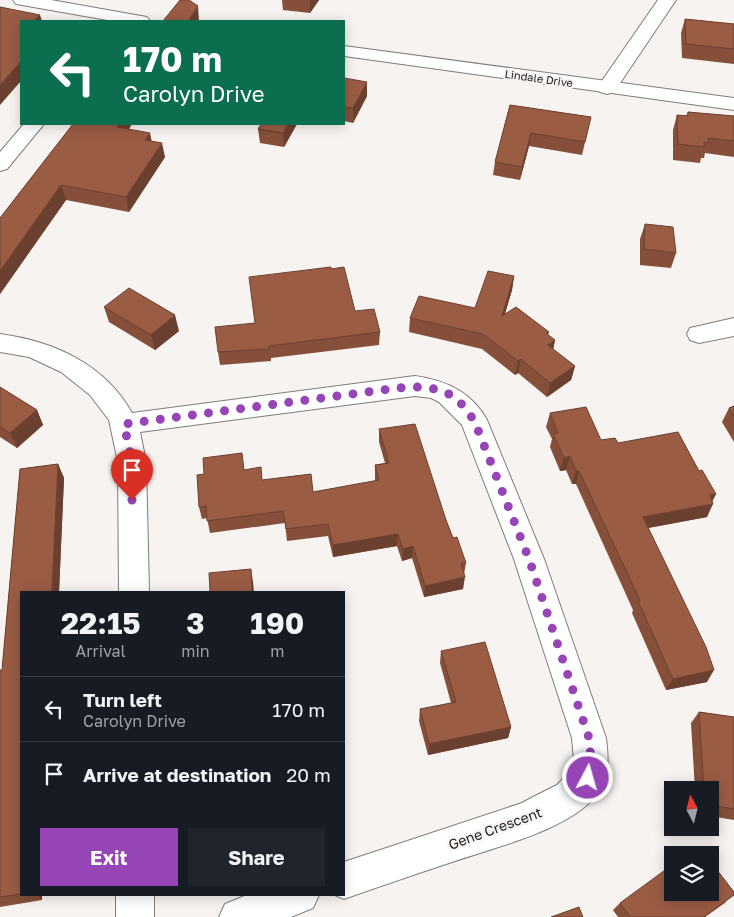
<!DOCTYPE html>
<style>
:root{--surface:#171b24;--page:#20242c;--text:#f1f3f6;--muted:#9ea1a6;--line:#363941;--accent:#9545b5}
body{margin:0;font-family:"Golos Text",sans-serif;background:var(--page);color:var(--text);height:100vh;display:flex;flex-direction:column;font-size:19px;white-space:nowrap}
*{box-sizing:border-box;margin:0}
p{font-size:16px;color:var(--muted)}
.icon{flex:none;width:28px;height:28px;fill:none;stroke:currentColor;stroke-width:2;stroke-linecap:round;stroke-linejoin:round}
.map{position:relative;flex:1;overflow:hidden}
.panel{position:absolute;left:20px;top:591px;width:325px;height:305px;display:flex;flex-direction:column;background:var(--surface);border-radius:0px;box-shadow:0 2px 12px #0003}
.panel>*{flex:none}
.hud{position:absolute;left:20px;top:20px;width:325px;height:105px;border-radius:0px;box-shadow:0 2px 12px #0003;background:#0b6e4f;color:#fff;overflow:hidden}
.needle{width:32px;rotate:353deg}
.fabs{position:absolute;left:664px;top:781px;display:grid;gap:10px}
.fabs a{display:grid;place-items:center;width:55px;height:55px;border-radius:0px;background:var(--surface);box-shadow:0 2px 12px #0003;font-size:25px}
.pin{position:absolute;display:grid;place-items:center;width:42px;height:42px;color:#fff;margin:-51px -21px;border-radius:50% 50% 50% 0;rotate:-45deg;box-shadow:0 0 5px #0007}
.pin .icon{rotate:45deg}
.me{position:absolute;width:55px;margin:-28px;rotate:6deg;stroke-linejoin:round;filter:drop-shadow(0 0 4px #0008)}
.turn{display:flex;align-items:center;gap:18px;height:105px;padding:0 20px;font-size:22px}
.turn .icon{width:65px;height:65px;stroke-width:2.5}
.turn b{display:block;font-size:35px;line-height:42px}
.eta{display:flex;justify-content:space-evenly;align-items:center;height:85px;text-align:center}
.eta b{font-size:30px;font-weight:700;line-height:35px}
.cta{display:flex;gap:10px;margin-top:auto;padding:10px 20px}
.cta a{flex:1;height:58px;border-radius:0px;background:var(--accent);color:#fff;font-size:20px;font-weight:700;line-height:58px;text-align:center}
.cta a+a{background:var(--page);color:var(--text)}
ul{padding:0;list-style:none}
li{display:flex;align-items:center;gap:15px;height:65px;padding:0 20px;border-top:1px solid var(--line)}
li div{flex:1}
li b{display:block;font-size:19px}
li em{font-style:normal}
.map>svg:first-child{display:block}
</style>
<div class="map">
<svg width="734" height="917" viewBox="0 0 734 917">
<rect width="100%" height="100%" fill="#f6f3f1"/>
<g fill="none" stroke-linecap="round" stroke-linejoin="round">
<g stroke="#7f7c7a" stroke-width="2">
<path id="minor" d="M 658,0 L 676,0 L 614,92 L 607,94 L 600,92 L 597,88 Z
M 24,124 L 44,124 L 7,169 L 0,171 L 0,152 Z
M 734,318 L 734,336 L 699,343 L 690,340 L 687,334 L 690,328 Z
M 0,334 C 53,341 105,364 132,413 L 415,376 C 445,380 472,392 487,420 L 544,559 L 606,738 C 608,755 610,774 600,790 C 577,828 493,848 452,862 C 416,874 380,886 344,899 L 335,895 L 344,895 L 344,862 L 522,803 L 535,796 L 557,785 L 572,769 L 574,761 L 572,738 L 514,559 L 462,425 L 439,402 L 431,398 L 415,396 L 140,432 L 146,462 L 149,592 L 119,592 L 118,462 L 109,420 L 90,395 L 61,372 L 29,357 L 0,352 Z
M 116,895 L 154,895 L 154,917 L 116,917 Z
M 247,895 L 319,895 L 313,908 L 291,917 L 219,917 L 225,904 Z"/>
</g>
<g stroke="#7f7c7a" stroke-width="2">
<path id="tertiary" d="M 13,0 L 51,0 L 141,16 L 147,17 L 150,21 L 113,21 L 22,5 L 16,4 Z
M 344,46 L 734,98 L 734,110 L 344,56 Z"/>
</g>
<use href="#minor" fill="#fff" fill-rule="evenodd"/>
<use href="#tertiary" fill="#fff" fill-rule="evenodd"/>
</g>
<path fill="#854f3a" d="M 282,0 L 319,0 L 310,13 L 283,10 Z
M 685,19 L 734,24 L 734,64 L 682,58 L 681,33 Z
M 344,78 L 367,96 L 353,123 L 344,121 Z
M 510,105 L 591,117 L 582,155 L 529,146 L 520,180 L 493,175 L 495,162 Z
M 688,112 L 734,116 L 734,157 L 705,153 L 704,158 L 701,158 L 700,163 L 673,160 L 673,130 L 677,115 L 686,116 Z
M 73,124 L 132,124 L 129,129 L 152,141 L 165,157 L 129,212 L 66,200 L 0,294 L 0,218 Z
M 297,124 L 284,147 L 260,143 L 258,129 Z
M 645,224 L 676,253 L 671,268 L 640,265 L 640,239 Z
M 331,269 L 355,311 L 380,332 L 379,345 L 271,358 L 271,361 L 220,365 L 218,352 L 255,323 Z
M 514,276 L 512,290 L 505,314 L 549,332 L 548,335 L 555,340 L 553,350 L 575,366 L 571,380 L 547,397 L 518,373 L 515,375 L 482,349 L 409,332 L 410,318 L 475,308 Z
M 104,307 L 179,331 L 155,350 L 109,322 Z
M 0,387 L 37,410 L 43,425 L 17,448 L 0,437 Z
M 734,406 L 734,442 L 722,422 L 729,408 Z
M 550,413 L 601,440 L 618,443 L 699,471 L 716,494 L 712,501 L 707,517 L 648,528 L 707,682 L 666,690 L 632,613 L 633,610 L 576,484 L 572,484 L 566,470 L 560,471 L 550,447 L 552,439 L 546,427 Z
M 379,429 L 446,520 L 453,538 L 466,563 L 464,574 L 463,589 L 424,597 L 412,558 L 402,561 L 397,546 L 333,557 L 328,536 L 287,541 L 285,523 L 210,533 L 207,518 L 202,519 L 199,507 L 244,470 L 263,480 L 313,492 L 375,481 L 375,465 L 385,463 L 379,442 Z
M 58,464 L 64,478 L 59,592 L 21,592 L 21,895 L 42,895 L 42,900 L 0,907 L 0,670 L 2,670 L 20,469 Z
M 441,651 L 511,727 L 508,738 L 428,755 L 419,721 L 420,709 L 451,703 L 440,663 Z
M 699,712 L 734,717 L 734,820 L 710,816 L 710,790 L 695,790 L 691,723 Z
M 726,902 L 705,917 L 618,917 L 613,910 L 620,903 Z"/>
<path fill="#6c4030" d="M 310,0 L 319,0 L 310,13 Z
M 198,6 L 199,21 L 188,21 Z
M 40,15 L 42,21 L 34,21 Z
M 21,61 L 21,81 L 0,105 L 0,85 Z
M 367,82 L 367,96 L 353,123 L 353,108 Z
M 119,124 L 132,124 L 120,142 L 117,127 Z
M 288,124 L 297,124 L 284,147 L 283,133 Z
M 150,133 L 153,148 L 145,140 Z
M 531,133 L 529,146 L 520,180 L 522,167 Z
M 162,143 L 165,157 L 129,212 L 126,197 Z
M 61,185 L 66,200 L 0,294 L 0,271 Z
M 514,276 L 512,290 L 500,330 L 502,316 Z
M 175,315 L 179,331 L 155,350 L 151,335 Z
M 555,340 L 552,355 L 548,345 Z
M 521,359 L 518,373 L 515,375 L 518,361 Z
M 575,366 L 571,380 L 547,397 L 550,383 Z
M 37,410 L 43,425 L 17,448 L 10,433 Z
M 570,456 L 566,470 L 560,471 L 564,458 Z
M 58,464 L 64,478 L 59,592 L 52,592 Z
M 576,471 L 579,471 L 576,484 L 572,484 Z
M 716,494 L 711,504 L 713,504 L 707,517 L 637,530 L 643,517 Z
M 398,534 L 397,546 L 333,557 L 333,545 Z
M 413,546 L 412,558 L 402,561 L 403,549 Z
M 251,569 L 253,582 L 254,592 L 252,592 Z
M 465,577 L 463,589 L 424,597 L 425,586 Z
M 714,670 L 707,682 L 666,690 L 673,679 Z
M 511,727 L 508,738 L 428,755 L 429,744 Z
M 37,895 L 42,895 L 42,900 Z"/>
<path fill="#9b5c44" stroke="#6c4030" d="M 180,0 L 189,0 L 198,6 L 188,21 L 163,21 Z
M 0,7 L 40,15 L 34,21 L 36,21 L 21,21 L 21,61 L 0,85 Z
M 685,19 L 734,24 L 734,49 L 686,44 Z
M 344,78 L 367,82 L 353,108 L 344,107 Z
M 510,105 L 591,117 L 585,142 L 531,133 L 522,167 L 495,162 Z
M 688,112 L 734,116 L 734,141 L 708,138 L 709,143 L 704,142 L 704,147 L 678,144 L 677,115 L 688,116 Z
M 73,124 L 119,124 L 117,127 L 150,133 L 145,140 L 162,143 L 126,197 L 61,185 L 0,271 L 0,218 Z
M 261,124 L 288,124 L 283,133 L 258,129 Z
M 645,224 L 673,227 L 676,253 L 644,249 Z
M 331,267 L 331,269 L 344,267 L 355,311 L 374,309 L 380,332 L 269,346 L 269,349 L 218,352 L 215,327 L 255,323 L 249,277 Z
M 488,271 L 514,276 L 502,316 L 516,307 L 549,332 L 546,333 L 555,340 L 548,345 L 575,366 L 550,383 L 521,359 L 518,361 L 483,334 L 410,318 L 419,296 L 475,308 Z
M 129,288 L 175,315 L 151,335 L 104,307 Z
M 0,387 L 37,410 L 10,433 L 0,427 Z
M 734,406 L 734,416 L 729,408 Z
M 586,407 L 601,440 L 615,438 L 618,443 L 678,432 L 699,471 L 702,470 L 716,494 L 710,495 L 713,504 L 643,517 L 706,647 L 714,670 L 673,679 L 638,601 L 640,600 L 579,471 L 576,471 L 570,456 L 564,458 L 553,434 L 558,433 L 550,413 Z
M 415,424 L 446,520 L 453,538 L 457,537 L 466,563 L 461,563 L 465,577 L 425,586 L 413,546 L 403,549 L 398,534 L 333,545 L 328,524 L 286,529 L 283,511 L 207,521 L 206,506 L 199,507 L 197,475 L 204,474 L 203,458 L 242,453 L 244,470 L 261,467 L 262,480 L 311,474 L 313,492 L 379,480 L 375,465 L 389,463 L 379,429 Z
M 58,464 L 52,592 L 21,592 L 21,894 L 0,897 L 0,670 L 2,670 L 20,469 Z
M 251,569 L 252,592 L 210,592 L 209,573 Z
M 485,642 L 511,727 L 429,744 L 420,709 L 456,702 L 441,651 Z
M 699,712 L 734,717 L 734,809 L 710,805 L 710,790 L 704,790 Z
M 698,847 L 705,855 L 687,855 Z
M 710,861 L 734,892 L 734,895 L 704,917 L 630,917 L 620,903 L 672,865 L 672,892 L 710,892 Z
M 579,907 L 583,917 L 551,917 Z"/>
<g fill="none" stroke-linecap="round" stroke-linejoin="round">
<path stroke="#9545b5" stroke-width="9" stroke-dasharray="0 16.2" d="M 132,500 L 132,462 L 124,424 L 398,388 C 418,386 442,386 459,401 C 464,407 469,414 474,420 L 529,559 L 589,738 L 591,762 L 588,778"/>
</g>
<g text-anchor="middle" dominant-baseline="central" stroke-width="4.5" stroke-linejoin="round" paint-order="stroke">
<g font-size="11" fill="#1f1e1d" stroke="#f6f3f1">
<text transform="translate(539 78) rotate(8)">Lindale Drive</text>
</g>
<g font-size="14" fill="#1f1e1d" stroke="#f6f3f1">
<text transform="translate(495 828) rotate(-20)">Gene Crescent</text>
</g>
</g>
</svg>
<div class="fabs">
<a><svg class="needle" viewBox="-14 -14 28 28"><path d="M0-13l5 13h-10z" fill="#e53935"/><path d="M0 13l5-13h-10z" fill="#9ea1a6"/></svg></a>
<a><svg class="icon" aria-label="layers" viewBox="0 0 24 24"><path d="M12 4l9 5-9 5-9-5zM3 14l9 5 9-5"/></svg></a>
</div>
<div class="pin" style="left:132px;top:500px;background:#d93025"><svg class="icon" aria-label="arrive" viewBox="0 0 24 24"><path d="M6 21V4h12l-3 4 3 4H6"/></svg></div>
<svg class="me" style="left:588px;top:778px" viewBox="-20 -20 40 40"><circle r="17" fill="#9545b5" stroke="#fff" stroke-width="3"/><path d="M0-11L8 9 0 5-8 9z" fill="#fff"/></svg>
<div class="hud">
<div class="turn"><svg class="icon" aria-label="left" viewBox="0 0 24 24"><path d="M17 20v-9H6M10 6l-5 5 5 5"/></svg><div><b>170 m</b>Carolyn Drive</div></div>
</div>
<section class="panel">
<div class="eta">
<div><b>22:15</b><p>Arrival</p></div>
<div><b>3</b><p>min</p></div>
<div><b>190</b><p>m</p></div>
</div>
<ul>
<li><svg class="icon" aria-label="left" viewBox="0 0 24 24"><path d="M17 20v-9H6M10 6l-5 5 5 5"/></svg><div><b>Turn left</b><p>Carolyn Drive</p></div><em>170 m</em></li>
<li><svg class="icon" aria-label="arrive" viewBox="0 0 24 24"><path d="M6 21V4h12l-3 4 3 4H6"/></svg><div><b>Arrive at destination</b></div><em>20 m</em></li>
</ul>
<div class="cta"><a>Exit</a><a>Share</a></div>
</section>
</div>
